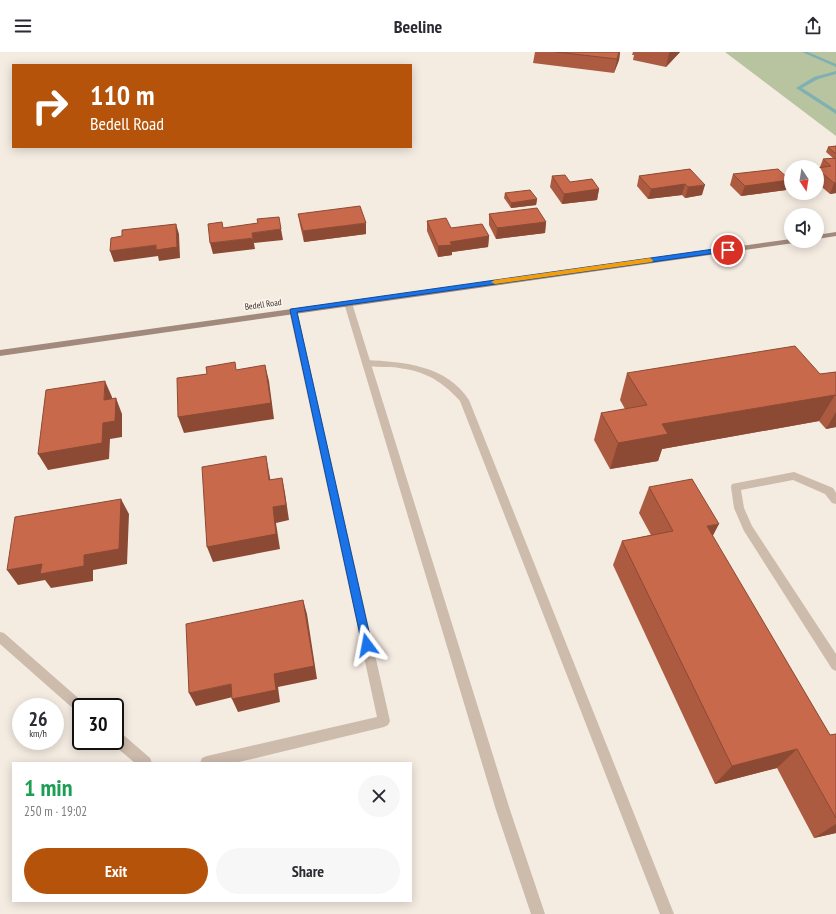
<!DOCTYPE html>
<meta charset="utf-8">
<style>
:root{--surface:#fff;--page:#f7f7f7;--text:#2b2b33;--muted:#7c7c81;--accent:#b45309}
body{margin:0;font-family:"PT Sans Narrow",sans-serif;background:var(--page);color:var(--text);height:100vh;display:flex;flex-direction:column;font-size:15px;white-space:nowrap}
*{box-sizing:border-box;margin:0}
p{font-size:13px;color:var(--muted)}
.icon{flex:none;width:22px;height:22px;fill:none;stroke:currentColor;stroke-width:2;stroke-linecap:round;stroke-linejoin:round}
.map{position:relative;flex:1;overflow:hidden}
.panel{position:absolute;left:12px;top:710px;width:400px;height:140px;display:flex;flex-direction:column;background:var(--surface);border-radius:0px;box-shadow:0 2px 10px #0003}
.panel>*{flex:none}
.banner{position:absolute;left:12px;top:12px;width:400px;height:84px;border-radius:0px;box-shadow:0 2px 10px #0003;background:#b45309;color:#fff;overflow:hidden}
.needle{width:26px;rotate:168deg}
.buttons{position:absolute;left:784px;top:108px;display:grid;gap:8px}
.buttons a{display:grid;place-items:center;width:40px;height:40px;border-radius:50%;background:var(--surface);box-shadow:0 2px 10px #0003;font-size:20px}
.speed{position:absolute;left:12px;top:646px;display:flex;gap:8px;font-size:20px;font-weight:700;text-align:center}
.speed>*{display:grid;place-content:center;width:52px;height:52px;border-radius:50%;background:var(--surface);box-shadow:0 2px 10px #0003;line-height:1}
.speed small{font-size:10px;font-weight:400}
.speed .limit{border:2px solid #111;border-radius:6px;background:#fff;color:#111}
.pin{position:absolute;display:grid;place-items:center;width:34px;height:34px;color:#fff;margin:-17px;border:2px solid #fff;border-radius:50%;box-shadow:0 1px 4px #0007}
.me{position:absolute;width:44px;margin:-22px;rotate:347deg;stroke-linejoin:round;filter:drop-shadow(0 0 3px #0008)}
.turn{display:flex;align-items:center;gap:14px;height:84px;padding:0 12px;font-size:18px}
.turn .icon{width:52px;height:52px;stroke-width:2.5}
.turn b{display:block;font-size:28px;line-height:34px}
.round{display:grid;place-items:center;flex:none;width:42px;height:42px;border-radius:21px;background:var(--page)}
.headline{display:flex;align-items:center;justify-content:space-between;height:68px;padding:0 12px}
h1{font-size:24px;font-weight:700;line-height:30px;color:#1e9e55}
.cta{display:flex;gap:8px;margin-top:auto;padding:8px 12px}
.cta a{flex:1;height:46px;border-radius:24px;background:var(--accent);color:#fff;font-size:16px;font-weight:700;line-height:46px;text-align:center}
.cta a+a{background:var(--page);color:var(--text)}
header{display:flex;justify-content:space-between;align-items:center;height:52px;padding:0 12px;background:var(--surface);font-size:18px;font-weight:700}
.map>svg:first-child{display:block}
</style>
<header><svg class="icon" aria-label="menu" viewBox="0 0 24 24"><path d="M4 6h16M4 12h16M4 18h16"/></svg>Beeline<svg class="icon" aria-label="share" viewBox="0 0 24 24"><path d="M12 15V3M7 8l5-5 5 5M5 13v7h14v-7"/></svg></header>
<div class="map">
<svg width="836" height="862" viewBox="0 0 836 862">
<rect width="100%" height="100%" fill="#f4ebe1"/>
<path fill="#b8c4a0" d="M 725,0 L 836,0 L 836,84 Z"/>
<g fill="none" stroke-linecap="round" stroke-linejoin="round">
<path fill="#7fb0b2" fill-rule="evenodd" d="M 802,0 L 808,0 L 836,12 L 836,15 Z
M 836,19 L 836,22 L 818,27 L 802,36 L 836,58 L 836,62 L 796,36 L 814,25 Z"/>
<path fill="#cdbbac" fill-rule="evenodd" d="M 366,308 C 404,310 446,313 469,348 L 674,862 L 660,862 L 460,349 C 439,326 422,318 391,315 C 382,315 372,315 363,313 L 362,311 L 363,309 Z
M 794,420 L 833,436 L 836,441 L 836,452 L 832,451 L 825,442 L 793,428 L 741,438 L 744,456 L 752,474 L 836,602 L 836,619 L 832,617 L 744,479 L 734,456 L 731,435 L 732,432 Z"/>
<path fill="#cdbbac" fill-rule="evenodd" d="M 345,249 L 348,249 L 352,251 L 510,758 L 545,862 L 531,862 L 496,758 L 344,251 Z
M 290,256 L 296,256 L 297,258 L 390,669 L 388,673 L 384,675 L 235,711 L 200,711 L 202,706 L 207,704 L 377,665 L 289,258 Z
M 0,580 L 4,581 L 85,652 L 87,655 L 81,655 L 81,662 L 77,660 L 0,592 Z
M 115,679 L 120,680 L 150,706 L 152,711 L 135,711 L 110,690 L 115,689 Z"/>
<path fill="#a18a7d" fill-rule="evenodd" d="M 836,180 L 836,184 L 817,187 L 817,183 Z
M 791,187 L 791,189 L 795,189 L 794,191 L 0,304 L 0,298 Z"/>
</g>
<path fill="#ac5a40" d="M 535,0 L 620,0 L 619,8 L 614,21 L 533,11 Z
M 633,0 L 680,0 L 666,15 L 633,8 L 634,3 L 632,3 Z
M 836,94 L 836,141 L 830,142 L 817,131 L 817,116 L 820,115 L 823,107 L 833,106 L 826,100 L 828,95 Z
M 690,117 L 702,143 L 685,146 L 682,143 L 648,147 L 637,134 L 639,124 Z
M 733,122 L 790,128 L 786,138 L 741,144 L 730,133 Z
M 552,124 L 570,130 L 599,137 L 597,148 L 562,152 L 550,135 Z
M 505,141 L 537,147 L 536,153 L 511,156 L 504,146 Z
M 298,162 L 366,182 L 304,190 L 300,173 Z
M 489,162 L 546,170 L 545,181 L 496,187 L 489,173 Z
M 427,169 L 451,176 L 489,184 L 488,195 L 452,200 L 452,203 L 438,205 L 427,179 Z
M 836,320 L 836,375 L 826,377 L 819,369 L 662,397 L 658,409 L 610,417 L 594,388 L 601,361 L 625,357 L 620,348 L 627,321 L 820,322 Z
M 649,435 L 712,484 L 830,683 L 836,682 L 836,781 L 814,786 L 777,716 L 715,732 L 613,513 L 622,489 L 651,483 L 639,461 Z"/>
<path fill="#8c4a34" d="M 619,0 L 620,0 L 619,8 L 614,21 L 617,7 Z
M 670,0 L 680,0 L 666,15 L 669,1 Z
M 790,128 L 786,138 L 741,144 L 745,134 Z
M 834,131 L 836,131 L 836,141 L 830,142 Z
M 685,132 L 682,143 L 648,147 L 651,137 Z
M 705,133 L 702,143 L 685,146 L 688,135 Z
M 599,137 L 597,148 L 562,152 L 564,142 Z
M 537,147 L 536,153 L 511,156 L 511,151 Z
M 546,170 L 545,181 L 496,187 L 497,176 Z
M 366,171 L 366,182 L 304,190 L 303,179 Z
M 176,172 L 179,182 L 180,206 L 159,209 L 158,204 L 114,210 L 110,199 L 156,193 Z
M 281,177 L 283,188 L 254,191 L 252,181 Z
M 489,184 L 488,195 L 452,200 L 452,203 L 438,205 L 438,194 L 450,190 Z
M 253,186 L 255,197 L 213,202 L 210,191 Z
M 265,313 L 269,329 L 274,367 L 184,381 L 178,365 Z
M 105,329 L 112,345 L 111,364 L 104,348 Z
M 835,343 L 819,369 L 662,397 L 658,409 L 610,417 L 618,391 L 662,372 Z
M 116,346 L 122,362 L 122,385 L 110,387 L 109,407 L 48,418 L 38,402 Z
M 836,360 L 836,375 L 826,377 Z
M 266,404 L 269,420 L 273,443 L 269,428 Z
M 282,426 L 285,441 L 289,468 L 276,471 L 280,497 L 213,510 L 207,495 L 273,455 Z
M 121,447 L 129,462 L 127,512 L 93,518 L 93,529 L 51,536 L 45,528 L 18,533 L 7,518 L 84,503 Z
M 719,472 L 706,497 L 707,474 Z
M 303,548 L 307,562 L 317,627 L 278,635 L 280,650 L 238,660 L 232,647 L 274,622 Z
M 231,632 L 237,644 L 196,654 L 189,641 Z
M 797,697 L 777,716 L 715,732 L 732,714 Z
M 836,772 L 836,781 L 814,786 Z"/>
<path fill="#c8694b" stroke="#8c4a34" d="M 556,0 L 619,0 L 617,7 Z
M 836,94 L 836,102 L 828,95 Z
M 836,106 L 836,131 L 834,131 L 817,117 L 817,116 L 831,114 L 823,107 Z
M 690,117 L 705,133 L 688,135 L 685,132 L 651,137 L 639,124 Z
M 778,117 L 790,128 L 745,134 L 733,122 Z
M 565,123 L 570,130 L 592,127 L 599,137 L 564,142 L 552,124 Z
M 530,138 L 537,147 L 511,151 L 505,141 Z
M 360,154 L 366,171 L 303,179 L 298,162 Z
M 537,156 L 546,170 L 497,176 L 489,162 Z
M 279,165 L 281,177 L 252,181 L 253,186 L 210,191 L 208,172 L 222,170 L 223,176 L 258,171 L 257,167 Z
M 446,166 L 451,176 L 482,172 L 489,184 L 450,190 L 452,193 L 438,194 L 427,169 Z
M 176,172 L 177,195 L 156,198 L 156,193 L 110,199 L 111,186 L 122,184 L 122,178 Z
M 795,294 L 820,322 L 836,320 L 836,344 L 835,343 L 662,372 L 668,382 L 618,391 L 601,361 L 647,353 L 627,321 Z
M 235,310 L 236,318 L 265,313 L 271,351 L 178,365 L 177,326 L 207,322 L 206,315 Z
M 105,329 L 104,348 L 116,346 L 115,369 L 103,371 L 102,391 L 38,402 L 46,338 Z
M 266,404 L 269,428 L 282,426 L 286,453 L 273,455 L 276,482 L 207,495 L 202,415 Z
M 692,427 L 719,472 L 707,474 L 830,683 L 836,682 L 836,766 L 797,697 L 732,714 L 622,489 L 673,479 L 649,435 Z
M 121,447 L 119,497 L 84,503 L 84,514 L 40,522 L 42,512 L 7,518 L 15,465 Z
M 303,548 L 314,614 L 274,622 L 276,638 L 232,647 L 231,632 L 189,641 L 186,572 Z"/>
<path fill="#1a73e8" stroke="#114b97" d="M 728,195 L 731,198 L 730,199 L 297,260 L 372,593 L 371,597 L 367,598 L 363,597 L 290,258 L 291,257 Z"/>
<path fill="#f59e0b" d="M 650,206 L 653,208 L 652,210 L 495,232 L 491,230 L 495,228 Z"/>
<g text-anchor="middle" dominant-baseline="central" stroke-width="3.5" stroke-linejoin="round" paint-order="stroke">
<g font-size="9" fill="#3b302b" stroke="#fbf5ee">
<text transform="translate(263 252) rotate(-8)">Bedell Road</text>
</g>
</g>
</svg>
<div class="buttons">
<a><svg class="needle" viewBox="-14 -14 28 28"><path d="M0-13l5 13h-10z" fill="#e53935"/><path d="M0 13l5-13h-10z" fill="#7c7c81"/></svg></a>
<a><svg class="icon" aria-label="sound" viewBox="0 0 24 24"><path d="M4 9h4l5-4v14l-5-4H4zM17 9q2 3 0 6"/></svg></a>
</div>
<div class="speed"><div>26<small>km/h</small></div><div class="limit">30</div></div>
<div class="pin" style="left:728px;top:198px;background:#d93025"><svg class="icon" aria-label="arrive" viewBox="0 0 24 24"><path d="M6 21V4h12l-3 4 3 4H6"/></svg></div>
<svg class="me" style="left:367px;top:593px" viewBox="-20 -20 40 40"><path d="M0-17L14 15 0 8-14 15z" fill="#1a73e8" stroke="#fff" stroke-width="4"/></svg>
<div class="banner">
<div class="turn"><svg class="icon" aria-label="right" viewBox="0 0 24 24"><path d="M7 20v-9h11M14 6l5 5-5 5"/></svg><div><b>110 m</b>Bedell Road</div></div>
</div>
<section class="panel">
<div class="headline"><div><h1>1 min</h1><p>250 m · 19:02</p></div><a class="round"><svg class="icon" aria-label="close" viewBox="0 0 24 24"><path d="M6 6l12 12M18 6L6 18"/></svg></a></div>
<div class="cta"><a>Exit</a><a>Share</a></div>
</section>
</div>
